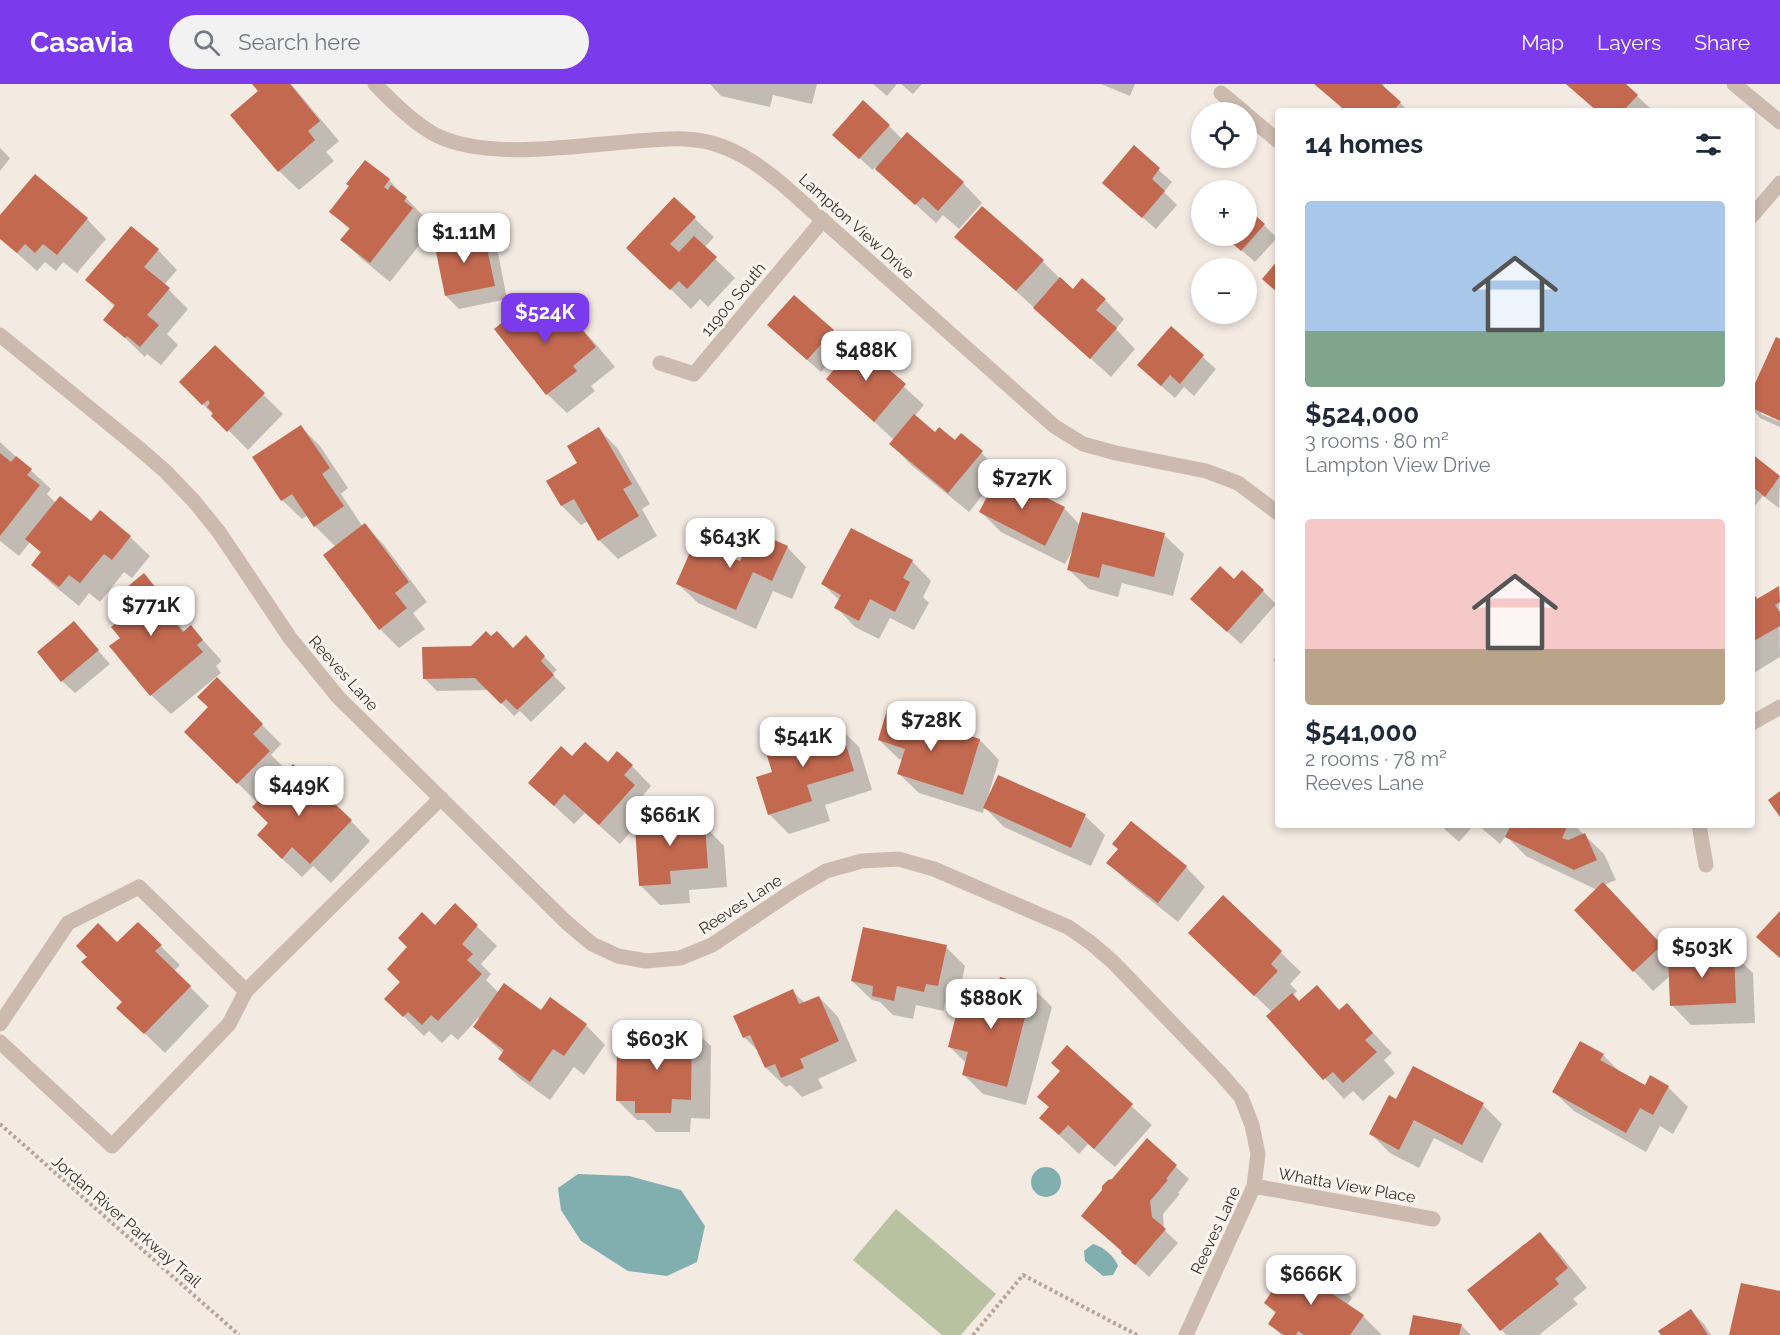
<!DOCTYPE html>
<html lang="en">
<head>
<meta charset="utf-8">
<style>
  body { margin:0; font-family:Raleway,sans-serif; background:#f2f2f3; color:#1f2937; height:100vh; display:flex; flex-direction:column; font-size:22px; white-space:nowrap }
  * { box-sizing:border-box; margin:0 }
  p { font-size:20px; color:#747a83 }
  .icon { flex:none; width:33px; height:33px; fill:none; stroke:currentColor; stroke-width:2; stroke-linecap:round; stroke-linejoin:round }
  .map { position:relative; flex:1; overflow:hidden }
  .details { position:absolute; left:1275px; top:24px; width:480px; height:720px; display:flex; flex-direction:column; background:#fff; border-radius:6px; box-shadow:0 3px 9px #0003 }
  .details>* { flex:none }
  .buttons { position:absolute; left:1191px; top:18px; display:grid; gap:12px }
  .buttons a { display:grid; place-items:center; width:66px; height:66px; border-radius:50%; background:#fff; box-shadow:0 3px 9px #0003; font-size:30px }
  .price { position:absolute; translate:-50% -51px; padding:0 14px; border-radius:12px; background:#fff; color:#222; font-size:20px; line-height:39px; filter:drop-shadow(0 2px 3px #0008) }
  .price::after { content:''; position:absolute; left:50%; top:36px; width:18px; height:14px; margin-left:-9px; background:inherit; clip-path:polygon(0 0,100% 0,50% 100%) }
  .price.selected { background:#7c3aed; color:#fff }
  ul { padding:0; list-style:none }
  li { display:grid; align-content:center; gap:12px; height:318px; padding:0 30px }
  li span { display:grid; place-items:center; height:186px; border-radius:6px; color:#555 }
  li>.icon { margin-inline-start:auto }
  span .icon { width:108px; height:108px; fill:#fffc; stroke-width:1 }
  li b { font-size:26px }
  h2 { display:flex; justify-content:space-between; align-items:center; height:72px; padding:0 30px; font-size:26px }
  header { display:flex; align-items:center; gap:36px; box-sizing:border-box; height:84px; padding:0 30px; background:#7c3aed; color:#fff }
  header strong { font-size:28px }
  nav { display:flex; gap:33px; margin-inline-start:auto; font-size:21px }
  .search { width:420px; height:54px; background:#f2f2f3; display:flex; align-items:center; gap:15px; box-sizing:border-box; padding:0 21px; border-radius:33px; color:#747a83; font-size:22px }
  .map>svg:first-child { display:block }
</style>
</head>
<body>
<header>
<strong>Casavia</strong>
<div class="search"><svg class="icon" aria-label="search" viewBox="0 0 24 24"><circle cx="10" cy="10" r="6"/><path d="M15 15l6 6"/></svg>Search here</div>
<nav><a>Map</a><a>Layers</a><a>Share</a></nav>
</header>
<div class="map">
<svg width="1780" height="1251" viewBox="0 0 1780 1251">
  <rect width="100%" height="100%" fill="#f3eae2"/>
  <path fill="#b8c2a1" d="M896 1125 996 1210 961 1251H942L853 1176Z"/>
  <path fill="#81afaf" d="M1031 1098a15 15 0 1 1 30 0a15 15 0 1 1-30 0Z
    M578 1090 629 1092 681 1106 705 1142 697 1178 667 1192 628 1187 581 1157 561 1126 558 1104Z
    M1093 1160C1103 1162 1115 1173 1118 1182L1113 1191 1103 1192 1085 1177 1084 1167Z"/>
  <path fill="#0003" d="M254 0H291L339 57 326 68 334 77 299 106 279 87 260 7Z
    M710 0H817L812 20 773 11 770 23 721 12Z
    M873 0H897L887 12Z
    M901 0H922L913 10Z
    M1101 0H1135L1130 12Z
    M1316 0H1385L1382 3 1409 27H1345Z
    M1566 0H1624L1650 24 1648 27H1597Z
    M889 42 903 56 963 99 982 119 959 145 943 131 936 139 875 83 873 86 847 63Z
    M0 64 10 74 0 87Z
    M1134 64 1172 98 1164 108 1177 121 1156 145 1117 112Z
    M35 92 87 135 106 155 77 189 63 178 56 187 45 178 37 187 0 154V133Z
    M389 96 425 134 423 136 432 145 390 198 362 175 342 156 350 146 331 128 351 103Z
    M1202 116V130L1195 123Z
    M694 134 714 153 704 164 735 194 708 223 700 215 691 225 628 164Z
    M1264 141 1277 154 1255 178 1225 152H1246Z
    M476 151 498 169 507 215 459 225 446 212Z
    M956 153 1042 177 1073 207 1105 216 1124 235 1116 245 1135 265 1111 293Z
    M158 166 177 186 164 201 188 225 167 250 178 261 161 281 147 270 145 273 105 235 115 223 87 196Z
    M537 213 566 245 575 238 594 258 615 283 591 302 595 307 567 329 547 310Z
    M1171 245 1216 285 1194 312 1184 303 1175 314 1152 294Z
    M833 247 846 260 821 288 782 254Z
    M1780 256V335L1761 326V330L1780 338V343L1760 334 1752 325V310Z
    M858 261 924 321 914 333 935 350 955 359 962 351 1002 388 998 391 1064 424 1080 441 1164 451 1184 470 1173 512 1122 499 1118 513 1089 505 1069 486 1073 465 1065 480 1001 448 981 428 997 393 969 428 910 380 891 360 894 356 828 295Z
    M215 263 283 330 248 366 181 298Z
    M301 343 320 362 348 404 341 410 363 443 365 441 384 461 427 518 413 529 425 545 399 564 380 545 336 463 315 442 308 431 302 435 282 416Z
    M599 345 618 365 650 420 642 425 657 452 618 475 599 456 588 437 581 441 562 422 548 398 579 380Z
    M0 358 51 405 47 410 56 419 91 439 100 428 130 453 150 472 132 494 124 488 100 518 89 509 79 522 52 500 33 481 42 470 30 458 19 472 0 457Z
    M1752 372 1780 394 1779 424 1763 412 1752 425Z
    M787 463 806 483 792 515 773 507 756 545 698 519 678 500Z
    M912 477 931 497 923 513 929 519 914 546 890 534 879 555 855 543 836 523 839 516 823 500Z
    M144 492 183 534 177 539 185 548 191 543 222 577 216 582 221 589 171 630 151 611 122 554 124 534Z
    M1234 497 1263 507 1276 520 1241 560 1205 528Z
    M1779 504 1780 573 1752 590V508L1759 516Z
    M74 539 110 580 75 609 62 597Z
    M538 566 557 586 552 590 566 604 531 638 520 627 514 632 489 606 437 607 424 594Z
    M1278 569V581L1273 576Z
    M217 596 281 660 271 671 288 687 351 737 370 757 331 799 313 782 302 793 278 771 270 739 258 719 186 648 210 624Z
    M888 628 980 656 999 676 989 709 1085 732 1105 751 1091 782 1004 743 984 723 983 729 919 709 899 690 903 676 899 675 879 656Z
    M839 643 859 663 872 706 825 721 830 737 789 750 769 730 774 689Z
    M573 674 632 682 651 702 643 711 654 721 620 760 585 729 574 740 550 718Z
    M687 724 724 762 727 803 689 806 690 819 660 821 640 801 661 744Z
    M1440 741H1474L1459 758Z
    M1478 741H1574L1604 770 1616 796 1604 801 1672 872 1733 870 1753 889 1755 939 1691 941 1672 921 1671 891 1653 907 1576 826 1597 806 1526 772 1506 752 1500 760Z
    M1119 765 1186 783 1205 803 1178 838 1128 798 1108 779Z
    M1223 813 1301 888 1290 900 1297 907 1293 912 1300 918 1340 927 1347 921 1392 969 1384 976 1395 989 1363 1017 1353 1007 1344 1015 1268 933 1273 929 1209 868Z
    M455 821 497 862 481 880 491 890 486 896 499 909 541 928 586 941 605 961 584 991 574 983 550 1016 519 994 500 975 503 969 475 943 480 935 478 934 458 956 451 950 442 959 429 947 424 952 386 915 402 898 435 843Z
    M138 840 180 881 174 887 209 922 165 969 138 943 124 918 117 860Z
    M946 863 965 882 957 921 996 913 1032 903 1052 923 1026 1021 983 1010 964 991 966 979 949 962 960 922 945 919 944 927 916 921 913 935 893 931 880 918 872 916 852 897Z
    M792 907 805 919 819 913 838 933 857 977 818 995 823 1004 802 1013 790 1001 786 1003 766 984 760 969 744 953Z
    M691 943 711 962 710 1035 691 1034 690 1048H656L644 1036H637L617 1016 657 966Z
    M1067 963 1152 1041 1115 1083 1088 1060 1079 1070 1041 1034 1050 1024Z
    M1603 971 1621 989 1646 1003 1651 993 1668 1003 1688 1023 1673 1050 1660 1042 1646 1068 1574 1027 1554 1008Z
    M1397 1017 1483 1021 1502 1040 1482 1079 1434 1054 1419 1084 1390 1069 1371 1050Z
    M1147 1056 1189 1095 1178 1109 1180 1110 1163 1130 1164 1146 1178 1159 1149 1193 1083 1132Z
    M1539 1150 1559 1169 1587 1204 1573 1215 1578 1220 1539 1251H1506L1469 1207Z
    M1310 1179 1333 1194 1352 1214 1347 1221 1363 1232 1382 1251H1281L1270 1240 1276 1230 1266 1219 1295 1201Z
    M1691 1227 1704 1240 1711 1251H1662Z
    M1461 1241 1471 1251H1411Z"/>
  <path fill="#c26950" d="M252 0H290L320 37 308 47 315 56 278 88 230 31 258 7Z
    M1314 0H1381L1401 18 1393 27H1346Z
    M1566 0H1626L1638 11 1623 27H1597Z
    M863 16 890 41 859 75 832 51Z
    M907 48 964 98 938 127 923 113 915 121 875 85Z
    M1134 61 1160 84 1152 95 1165 107 1142 134 1102 99Z
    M365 76 390 95 384 103 388 106 391 101 407 113 404 117 413 124 370 179 340 156 350 144 329 128 349 102 346 100Z
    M35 90 88 134 57 171 43 160 35 169 25 160 17 169 0 155V131Z
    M1217 97 1228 106H1208Z
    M674 113 696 133 670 160 679 168 694 152 717 173 687 205 679 197 670 206 626 164Z
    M982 122 1044 176 1016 207 954 153Z
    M1246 123 1265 140 1241 167 1224 152H1246Z
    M131 142 159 165 144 183 170 204 147 231 159 241 140 263 127 252 125 254 103 236 115 221 85 196Z
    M477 149 478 156 485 155 495 202 445 212 434 158Z
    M1278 176V209L1262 195Z
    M1060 193 1073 205 1082 194 1106 215 1096 226 1117 244 1090 275 1033 224Z
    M537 211 564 245 575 236 596 263 573 282 577 287 546 311 494 245Z
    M794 211 834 246 807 276 767 241Z
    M1171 242 1204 271 1180 300 1170 291 1161 302 1137 281Z
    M1776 253 1780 255V337L1752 324V306Z
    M857 258 906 300 874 338 826 295Z
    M215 261 265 309 227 348 211 332 213 329 207 323 210 319 208 316 202 321 179 298Z
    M914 330 935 348 939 343 955 356 961 349 983 367 948 409 889 360Z
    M301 341 330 384 322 390 344 422 314 443 292 410 281 417 252 373Z
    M599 343 632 400 623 405 639 432 598 457 574 415 561 422 546 397 577 379 567 362Z
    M0 369 11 378 16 372 32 385 27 391 40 401 0 452Z
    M1752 370 1780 392 1765 413 1752 402Z
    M999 390 1065 423 1045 462 979 428Z
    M60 412 91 437 100 426 131 452 112 476 104 470 80 499 69 491 59 503 31 481 41 468 25 455Z
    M1082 428 1165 449 1154 493 1102 480 1099 494 1067 486Z
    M365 439 409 498 395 509 407 524 379 546 323 471Z
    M851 444 913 476 903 494 910 498 895 528 870 515 859 537 834 524 841 511 821 500Z
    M754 447 788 462 772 497 753 488 736 526 676 500 695 457 740 477Z
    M1220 482 1234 495 1242 486 1264 506 1227 548 1190 515Z
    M144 489 164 514 159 519 183 548 191 541 203 556 197 561 203 568 150 612 109 562 120 554 111 543 122 534 109 518Z
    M1779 502 1780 518 1775 521 1780 528V542L1752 558V507L1757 515Z
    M74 537 99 566 61 598 37 568Z
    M486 547 491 552 497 547 513 564 526 551 545 572 541 577 554 591 517 626 506 615 501 620 475 594 423 595 422 563 471 562Z
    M217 593 263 640 253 650 270 667 237 700 184 648 208 623 197 613Z
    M887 626 980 655 963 711 897 690 905 665 878 656Z
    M840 641 854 687 807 701 812 717 768 731 756 693 772 688 765 665Z
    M585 658 608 678 617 667 633 681 624 691 635 701 599 741 564 710 554 722 528 699 561 662 572 672Z
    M293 680 352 736 310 780 292 763 282 775 257 751 268 739 252 723Z
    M998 691 1086 730 1071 764 983 724Z
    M1780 707V733L1768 716Z
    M688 723 689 742 705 741 708 784 670 787 671 800 639 802 635 744 659 743 658 725Z
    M1131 737 1187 782 1158 819 1106 779 1118 765 1112 760Z
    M1511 741H1568L1562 754 1568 756 1585 749 1597 776 1574 786 1505 753Z
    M1603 798 1662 861 1633 888 1574 826Z
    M1223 811 1282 867 1271 880 1278 887 1254 912 1188 849Z
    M455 819 478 841 462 860 473 870 467 876 482 890 438 937 431 931 422 941 408 928 403 933 384 915 400 898 387 885 407 863 398 854 422 828 435 841Z
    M1780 827V874L1756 853Z
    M138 838 162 861 155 867 191 902 144 950 116 924 122 918 81 878 87 873 76 862 98 839 117 858Z
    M863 843 947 861 938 902 926 900 924 908 897 902 894 917 872 912 873 902 851 897Z
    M1734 868 1736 919 1670 922 1668 871Z
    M1000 893 1033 902 1007 1003 962 991 968 968 948 963 963 904 995 912Z
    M504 899 541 926 550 913 587 940 564 972 553 965 530 998 498 975 504 966 473 943Z
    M1317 901 1339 926 1347 919 1373 949 1365 956 1377 968 1343 999 1333 988 1323 996 1266 932 1292 909 1299 917Z
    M793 905 799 920 819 912 839 957 800 975 804 984 781 994 775 980 765 984 750 951 743 954 733 932Z
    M656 941H692L691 1016 672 1015 671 1029H635V1017H616L617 964H656Z
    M1580 957 1604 970 1600 976 1645 1001 1650 991 1669 1002 1653 1031 1640 1024 1626 1049 1552 1008Z
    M1067 961 1133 1020 1094 1065 1068 1041 1059 1051 1039 1034 1049 1023 1037 1013 1060 987 1051 979Z
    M1413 982 1484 1019 1462 1061 1414 1036 1399 1066 1369 1050 1389 1011 1396 1015Z
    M1147 1054 1177 1081 1166 1095 1168 1096 1150 1117 1152 1133 1166 1145 1135 1181 1121 1169 1122 1167 1081 1132 1102 1106V1102L1108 1096 1112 1095Z
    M1540 1148 1568 1184 1555 1195 1559 1200 1500 1247 1467 1206Z
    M1310 1177 1333 1193 1325 1205 1364 1231 1350 1251H1304L1298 1247 1296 1251H1284L1268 1240 1276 1228 1264 1219 1283 1191 1295 1199Z
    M1741 1199 1780 1207V1251H1729Z
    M1691 1225 1708 1251H1661L1658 1247Z
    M1413 1231 1462 1240 1459 1251H1409Z"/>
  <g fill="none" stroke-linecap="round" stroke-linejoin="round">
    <path stroke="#b7a497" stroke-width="4" stroke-dasharray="3 3" stroke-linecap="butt" d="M0 1040 239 1251
      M973 1251 1023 1191 1137 1251"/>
    <path stroke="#cbbaad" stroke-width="15" d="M660 279 694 290 823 136
      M0 940 68 839 139 803 246 907 441 714
      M0 958 112 1062 229 940 246 907"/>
    <path stroke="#cbbaad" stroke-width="15" d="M375 0C390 16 418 43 438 52 491 77 579 61 637 57 663 55 689 52 715 60 741 68 760 82 781 99L1054 342 1083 360 1116 369 1206 387 1238 399 1278 429
      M1734 0 1780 38
      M1221 9 1244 28
      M1246 30 1278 57
      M1752 132 1780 99
      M0 251 135 361 165 387 193 416 219 448 290 554 338 613 566 838 592 860 618 872 646 877 680 874 712 861 794 806 826 787 862 777 898 775 934 785 1068 843 1091 859 1113 878 1221 990 1241 1013 1252 1041 1258 1070 1254 1102 1186 1251
      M1752 639 1780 623
      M1699 741 1706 781
      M1254 1102 1433 1135"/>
  </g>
  <g text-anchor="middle" stroke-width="6" stroke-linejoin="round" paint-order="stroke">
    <g font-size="16" fill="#3a302c" stroke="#faf4ee">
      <text transform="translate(857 142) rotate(42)" y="6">Lampton View Drive</text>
      <text transform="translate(733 215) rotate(-50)" y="6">11900 South</text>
      <text transform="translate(344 589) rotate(48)" y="6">Reeves Lane</text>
      <text transform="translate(740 820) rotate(-33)" y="6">Reeves Lane</text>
      <text transform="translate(1347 1101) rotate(10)" y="6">Whatta View Place</text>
      <text transform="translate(127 1137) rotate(41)" y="6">Jordan River Parkway Trail</text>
      <text transform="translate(1215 1146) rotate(-65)" y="6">Reeves Lane</text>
    </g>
  </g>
</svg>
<div class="buttons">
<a><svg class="icon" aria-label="locate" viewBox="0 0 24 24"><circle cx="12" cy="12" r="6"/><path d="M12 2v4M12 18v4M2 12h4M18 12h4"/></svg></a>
<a>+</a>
<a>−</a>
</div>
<b class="price" style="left:464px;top:180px">$1.11M</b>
<b class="price selected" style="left:545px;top:260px">$524K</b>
<b class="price" style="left:866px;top:298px">$488K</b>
<b class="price" style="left:1022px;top:426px">$727K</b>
<b class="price" style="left:730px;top:485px">$643K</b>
<b class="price" style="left:151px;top:553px">$771K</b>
<b class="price" style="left:931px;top:668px">$728K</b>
<b class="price" style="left:803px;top:684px">$541K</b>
<b class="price" style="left:299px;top:733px">$449K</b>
<b class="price" style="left:670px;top:763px">$661K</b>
<b class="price" style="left:1702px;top:895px">$503K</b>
<b class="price" style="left:991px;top:946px">$880K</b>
<b class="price" style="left:657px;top:987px">$603K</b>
<b class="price" style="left:1311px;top:1222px">$666K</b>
<section class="details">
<h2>14 homes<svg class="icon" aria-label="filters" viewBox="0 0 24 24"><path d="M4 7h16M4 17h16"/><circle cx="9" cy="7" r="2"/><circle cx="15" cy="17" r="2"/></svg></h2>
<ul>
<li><span style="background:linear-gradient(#a9c7e8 70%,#7fa58c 0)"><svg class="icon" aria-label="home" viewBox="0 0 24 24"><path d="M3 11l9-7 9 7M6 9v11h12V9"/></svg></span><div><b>$524,000</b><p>3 rooms · 80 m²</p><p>Lampton View Drive</p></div></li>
<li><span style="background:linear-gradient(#f6c9c9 70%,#b9a48a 0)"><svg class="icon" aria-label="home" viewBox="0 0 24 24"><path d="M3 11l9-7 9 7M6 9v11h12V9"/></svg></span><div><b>$541,000</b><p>2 rooms · 78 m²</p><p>Reeves Lane</p></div></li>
</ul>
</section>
</div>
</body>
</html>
